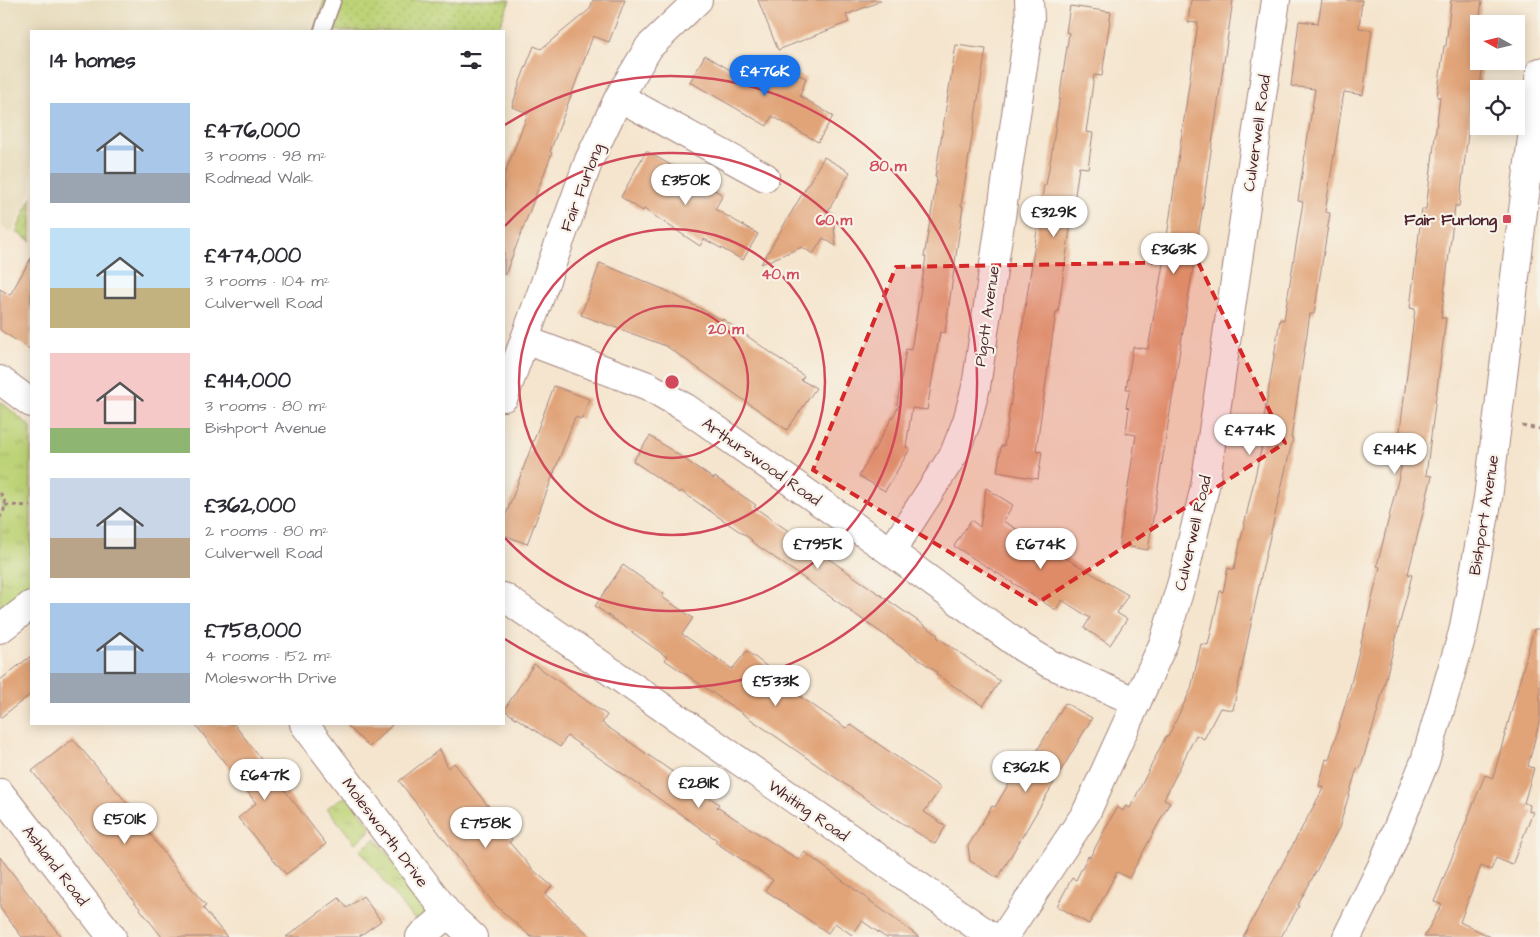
<!DOCTYPE html>
<html lang="en">
<head>
<meta charset="utf-8">
<style>
  body { margin:0; font-family:"Architects Daughter",sans-serif; background:#f2f2f3; color:#2b2b33; height:100vh; display:flex; flex-direction:column; font-size:19px; white-space:nowrap }
  * { box-sizing:border-box; margin:0 }
  p { font-size:16px; color:#7c7c81 }
  .icon { flex:none; width:28px; height:28px; fill:none; stroke:currentColor; stroke-width:2; stroke-linecap:round; stroke-linejoin:round }
  .map { position:relative; flex:1; overflow:hidden }
  .side { position:absolute; left:30px; top:30px; width:475px; height:695px; display:flex; flex-direction:column; background:#fff; border-radius:0px; box-shadow:0 2px 12px #0003 }
  .side>* { flex:none }
  .needle { width:32px; rotate:278deg }
  .controls { position:absolute; left:1470px; top:15px; display:grid; gap:10px }
  .controls a { display:grid; place-items:center; width:55px; height:55px; border-radius:0px; background:#fff; box-shadow:0 2px 12px #0003; font-size:25px }
  .price { position:absolute; translate:-50% -42px; padding:0 11px; border-radius:18px; background:#fff; color:#222; font-size:16px; line-height:32px; filter:drop-shadow(0 1px 2px #0008) }
  .price::after { content:''; position:absolute; left:50%; top:30px; width:15px; height:11px; margin-left:-8px; background:inherit; clip-path:polygon(0 0,100% 0,50% 100%) }
  .price.on { background:#1a73e8; color:#fff }
  ul { padding:0; list-style:none }
  li { display:flex; align-items:center; gap:15px; height:125px; padding:0 20px }
  li span { display:grid; place-items:center; flex:none; width:140px; height:100px; border-radius:0px; color:#555 }
  li>.icon { margin-inline-start:auto }
  span .icon { width:60px; height:60px; fill:#fffc; stroke-width:1 }
  li b { font-size:21px }
  h2 { display:flex; justify-content:space-between; align-items:center; height:60px; padding:0 20px; font-size:21px }
  .map>svg:first-child { display:block }
</style>
</head>
<body>
<div class="map">
<svg width="1540" height="937" viewBox="0 0 1540 937">
  <defs>
    <pattern id="grass-tufts" width="24" height="20" patternUnits="userSpaceOnUse" patternTransform="scale(1.25)"><rect width="24" height="20" fill="#bdd377"/><path d="M3 7l-1-3M5 7V3M7 7l1-3M15 17l-1-3M17 17v-4M19 17l1-3" fill="none" stroke="#a4b567"/></pattern>
    <pattern id="garden-dots" width="8" height="8" patternUnits="userSpaceOnUse" patternTransform="scale(1.25)"><rect width="8" height="8" fill="#bdd377"/><path d="M2 2h.1M6 6h.1" fill="none" stroke="#a4b567" stroke-width="1.8" stroke-linecap="round"/></pattern>
  </defs>
  <rect width="100%" height="100%" fill="#f7f3e8"/>
  <filter id="ink" filterUnits="userSpaceOnUse"><feTurbulence type="fractalNoise" baseFrequency=".02" numOctaves="2"/><feDisplacementMap in="SourceGraphic" scale="10" xChannelSelector="R" yChannelSelector="G"/><feConvolveMatrix kernelMatrix="1 2 1 2 8 2 1 2 1" color-interpolation-filters="sRGB"/></filter>
  <filter id="wash" filterUnits="userSpaceOnUse"><feTurbulence type="fractalNoise" baseFrequency=".0096" numOctaves="4" result="noise"/><feDisplacementMap in="SourceGraphic" scale="20" xChannelSelector="R" yChannelSelector="G"/><feGaussianBlur stdDeviation="1.12" result="paint"/><feColorMatrix in="noise" values="0 0 0 0 0 0 0 0 0 0 0 0 0 0 0 0 0 1.4 0 .05"/><feComposite in="paint" operator="in"/></filter>
  <g filter="url(#wash)">
    <rect width="100%" height="100%" fill="#f5e5ce"/>
    <path fill="#e6daba" d="M0 0H321L310 31H31V190L12 233 0 226Z"/>
    <path fill="url(#grass-tufts)" stroke="#847951" d="M0 401 31 427V584L0 608Z
      M348 797 371 826 368 833 355 843 327 808 340 799Z
      M376 839 426 905 424 915 417 920 412 917 405 909 360 850Z"/>
    <path fill="url(#garden-dots)" stroke="#847951" d="M324 0H510L497 31H314Z
      M31 198V241L16 232Z"/>
    <g id="blocks">
      <path fill="#e1a479" d="M593 0H625L609 42 593 36 550 152 552 153 505 275H504V176L528 113 512 107 521 79 534 46 541 49 590 9Z
        M758 0H881V1L846 15 849 22 778 50Z
        M1191 0H1233L1204 199 1148 550 1119 545 1136 435 1126 433 1129 408 1126 407 1130 389H1126L1133 347 1148 349 1163 264 1198 23 1188 22Z
        M1322 0H1362L1359 28 1372 30 1363 95 1344 92 1325 212 1330 213 1314 314H1310L1291 438H1293L1264 562 1233 710 1220 708 1204 739 1196 735 1164 799 1170 802 1129 878 1117 872 1089 924 1057 906 1072 878 1076 880 1088 856 1090 857 1117 807 1123 811 1126 806 1130 808 1166 736 1168 737 1191 689 1201 644 1208 645 1220 591 1223 592 1228 568 1234 570 1268 419 1264 418 1280 319 1284 320 1303 202 1298 201 1315 89 1291 86 1299 21 1318 23Z
        M1451 0H1482L1479 24V61L1483 62 1480 87 1474 86 1459 206H1455L1441 318H1446L1426 475 1432 476 1408 574 1412 575 1376 717 1360 769 1357 768 1339 828 1298 905 1299 906 1281 937H1243L1324 787 1319 786 1326 759 1329 760 1348 695 1380 567 1377 566 1402 464 1396 463 1415 309 1410 308 1422 209H1426L1440 97H1437L1444 46H1446Z
        M1070 6 1111 12 1102 76 1094 75 1090 105 1086 132 1093 133 1088 168 1079 167 1058 312H1056L1036 451 1042 452 1038 479 997 472 1001 446H1004L1044 185H1046L1051 157 1069 33 1066 32Z
        M956 45 986 49 961 206H963L945 333 940 332 927 410 912 408 906 447 910 449 885 491 859 476 899 406 897 405 906 349 911 350 926 257H924L937 178 935 177Z
        M705 55 757 86 771 64 806 78 800 96 833 116 818 142 772 116 767 126 690 82Z
        M646 151 723 195 715 209 758 234 743 260 704 239 700 246 644 209 643 211 621 197Z
        M824 157 850 172 828 211 833 214 836 246 823 238 813 254 802 247 761 264Z
        M31 258V350L0 330V289L10 295Z
        M600 263 665 290 722 320 723 319 804 376 801 380 816 388 787 430 666 346 581 315Z
        M554 386 589 399 582 419 575 417 527 544 504 535V520Z
        M650 436 714 479 715 477 756 505 754 507 938 635 937 637 1000 681 983 706 936 674 937 672 751 541 752 540 681 491 680 493 633 461Z
        M986 488 1013 505 1003 521 1128 595 1117 613 1127 619 1110 645 1084 628 1090 618 1062 600 1056 610 954 546 971 520 980 527Z
        M623 565 664 594 662 597 693 618 682 634 732 669 747 651 797 690 795 693 846 728 850 724 941 788 924 812 946 826 935 844 891 816 665 660 667 657 595 606Z
        M1534 629H1540V719L1528 766 1534 768 1524 803 1530 805 1529 811 1533 812 1512 865 1496 858 1491 870 1481 866 1460 922 1491 937H1424L1442 904 1434 902 1485 775 1493 778Z
        M31 656V694L0 718V680Z
        M534 664 607 715 602 723 719 804 717 807 799 860 804 852 919 937H885L862 921 852 935 835 923 828 933 765 890 773 880 715 842 717 840 655 796 567 736 560 747 504 710Z
        M1065 703 1092 718 998 878 970 861 968 846 992 806 995 807 1027 753 1034 756Z
        M195 724H234L326 844 286 874 238 818 256 803Z
        M346 724H393L369 747Z
        M73 739 122 797 179 873 206 906 203 908 227 937H162L32 771Z
        M440 749 448 768 454 763 497 817 512 840 509 842 533 870 552 886 545 894 591 937H531L494 904 399 781Z
        M0 857 40 909 61 937H22L0 908Z
        M363 896 381 921 358 937H286L339 898 347 908Z"/>
    </g>
  </g>
  <g filter="url(#ink)">
    <use href="#blocks" fill-opacity="0" stroke="#a0827c" stroke-width="1"/>
    <g fill="none" stroke-linecap="round" stroke-linejoin="round">
      <g stroke="#a0827c" stroke-width="18">
        <path id="lane" d="M322 31 333 0"/>
      </g>
      <g stroke="#a0827c" stroke-width="30">
        <path id="street" d="M619 97 765 177
          M525 340 648 386 686 408 891 552 1023 648 1050 664 1137 702
          M0 380 31 403
          M504 397 589 160 619 97 649 47 698 0
          M891 552 954 454 967 421 976 387 1030 19 1029 0
          M504 597 992 937
          M0 629 31 605
          M304 724 448 914 473 937
          M0 793 112 937
          M420 937 448 914
          M1004 937 1086 813 1164 642 1184 575 1205 486 1276 0
          M1347 937 1382 866 1425 761 1463 632 1488 498 1540 72"/>
      </g>
      <path stroke="#a0827c" stroke-width="3" stroke-dasharray="4 4" stroke-linecap="butt" d="M1522 426 1540 429
        M0 493C7 501 6 509 0 517
        M5 505 31 506"/>
      <use href="#lane" stroke="#fff" stroke-width="15"/>
      <use href="#street" stroke="#fff" stroke-width="28"/>
    </g>
  </g>
  <path fill="#d62828" fill-opacity="0.2" stroke="#d62828" stroke-width="4" stroke-dasharray="10 6" stroke-linejoin="round" d="M1198 262 1285 443 1036 604 813 470 896 267Z"/>
  <g fill="none" stroke="#d1495b" stroke-width="2.5">
    <circle cx="672" cy="382" r="76"/>
    <circle cx="672" cy="382" r="153"/>
    <path d="M505 226A229 229 0 1 1 505 538"/>
    <path d="M505 125A306 306 0 1 1 505 639"/>
  </g>
  <rect fill="#d1495b" stroke="#f7f3e8" stroke-width="2" x="1502" y="214" width="10" height="10" rx="2.5"/>
  <g text-anchor="middle" stroke-width="4.5" stroke-linejoin="round" paint-order="stroke">
    <g font-size="16" fill="#4a1f2b" stroke="#f7f3e8">
      <text transform="translate(1256 133) rotate(-82)" y="6">Culverwell Road</text>
      <text transform="translate(581 187) rotate(-69)" y="6">Fair Furlong</text>
      <text transform="translate(986 316) rotate(-82)" y="6">Pigott Avenue</text>
      <text transform="translate(762 461) rotate(35)" y="6">Arthurswood Road</text>
      <text transform="translate(1483 515) rotate(-81)" y="6">Bishport Avenue</text>
      <text transform="translate(1192 533) rotate(-77)" y="6">Culverwell Road</text>
      <text transform="translate(809 810) rotate(35)" y="6">Whiting Road</text>
      <text transform="translate(386 832) rotate(53)" y="6">Molesworth Drive</text>
      <text transform="translate(56 865) rotate(52)" y="6">Ashland Road</text>
    </g>
    <g font-size="16" font-weight="bold" fill="#4a1f2b" stroke="#f7f3e8" text-anchor="end">
      <text x="1497" y="225">Fair Furlong</text>
    </g>
  </g>
  <circle cx="672" cy="382" r="8" fill="#d1495b" stroke="#f7f3e8" stroke-width="2.5"/>
  <g font-size="15" text-anchor="middle" font-weight="bold" fill="#d1495b" stroke="#f7f3e8" stroke-width="4.5" stroke-linejoin="round" paint-order="stroke">
    <text x="888" y="171">80 m</text>
    <text x="834" y="225">60 m</text>
    <text x="780" y="279">40 m</text>
    <text x="726" y="334">20 m</text>
  </g>
</svg>
<div class="controls">
<a><svg class="needle" viewBox="-14 -14 28 28"><path d="M0-13l5 13h-10z" fill="#e53935"/><path d="M0 13l5-13h-10z" fill="#7c7c81"/></svg></a>
<a><svg class="icon" aria-label="locate" viewBox="0 0 24 24"><circle cx="12" cy="12" r="6"/><path d="M12 2v4M12 18v4M2 12h4M18 12h4"/></svg></a>
</div>
<b class="price on" style="left:765px;top:97px">£476K</b>
<b class="price" style="left:686px;top:206px">£350K</b>
<b class="price" style="left:1054px;top:238px">£329K</b>
<b class="price" style="left:1174px;top:275px">£363K</b>
<b class="price" style="left:1250px;top:456px">£474K</b>
<b class="price" style="left:1395px;top:475px">£414K</b>
<b class="price" style="left:818px;top:570px">£795K</b>
<b class="price" style="left:1041px;top:570px">£674K</b>
<b class="price" style="left:776px;top:707px">£533K</b>
<b class="price" style="left:1026px;top:793px">£362K</b>
<b class="price" style="left:265px;top:801px">£647K</b>
<b class="price" style="left:699px;top:809px">£281K</b>
<b class="price" style="left:125px;top:845px">£501K</b>
<b class="price" style="left:486px;top:849px">£758K</b>
<section class="side">
<h2>14 homes<svg class="icon" aria-label="filters" viewBox="0 0 24 24"><path d="M4 7h16M4 17h16"/><circle cx="9" cy="7" r="2"/><circle cx="15" cy="17" r="2"/></svg></h2>
<ul>
<li><span style="background:linear-gradient(#a9c7e8 70%,#9aa5b1 0)"><svg class="icon" aria-label="home" viewBox="0 0 24 24"><path d="M3 11l9-7 9 7M6 9v11h12V9"/></svg></span><div><b>£476,000</b><p>3 rooms · 98 m²</p><p>Rodmead Walk</p></div></li>
<li><span style="background:linear-gradient(#bfe0f5 60%,#c2b280 0)"><svg class="icon" aria-label="home" viewBox="0 0 24 24"><path d="M3 11l9-7 9 7M6 9v11h12V9"/></svg></span><div><b>£474,000</b><p>3 rooms · 104 m²</p><p>Culverwell Road</p></div></li>
<li><span style="background:linear-gradient(#f6c9c9 75%,#8fb573 0)"><svg class="icon" aria-label="home" viewBox="0 0 24 24"><path d="M3 11l9-7 9 7M6 9v11h12V9"/></svg></span><div><b>£414,000</b><p>3 rooms · 80 m²</p><p>Bishport Avenue</p></div></li>
<li><span style="background:linear-gradient(#c9d6e8 60%,#b9a48a 0)"><svg class="icon" aria-label="home" viewBox="0 0 24 24"><path d="M3 11l9-7 9 7M6 9v11h12V9"/></svg></span><div><b>£362,000</b><p>2 rooms · 80 m²</p><p>Culverwell Road</p></div></li>
<li><span style="background:linear-gradient(#a9c7e8 70%,#9aa5b1 0)"><svg class="icon" aria-label="home" viewBox="0 0 24 24"><path d="M3 11l9-7 9 7M6 9v11h12V9"/></svg></span><div><b>£758,000</b><p>4 rooms · 152 m²</p><p>Molesworth Drive</p></div></li>
</ul>
</section>
</div>
</body>
</html>
